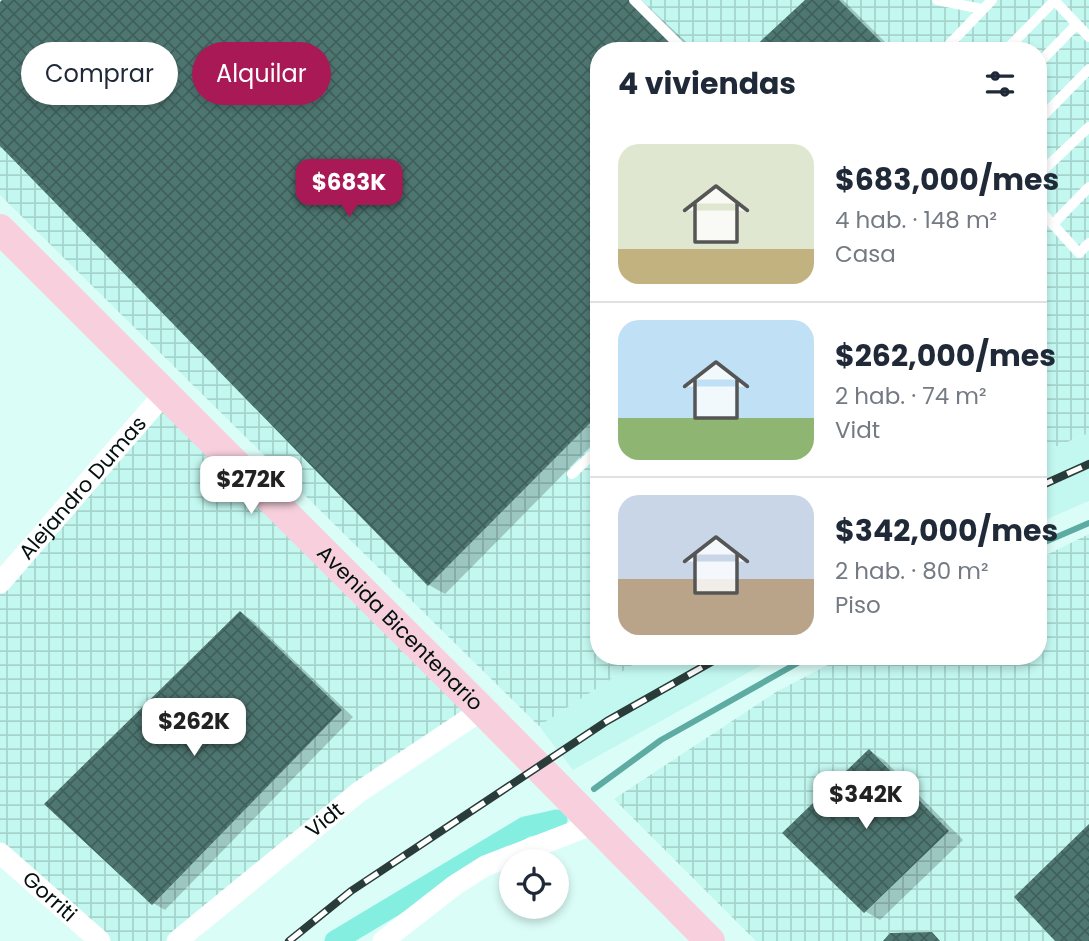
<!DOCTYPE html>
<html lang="es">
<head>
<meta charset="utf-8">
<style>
  body { margin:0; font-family:Poppins,sans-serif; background:#f6f6f7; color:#1f2937; height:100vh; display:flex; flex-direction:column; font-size:26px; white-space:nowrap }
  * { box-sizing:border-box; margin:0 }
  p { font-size:23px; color:#747a83 }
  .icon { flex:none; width:38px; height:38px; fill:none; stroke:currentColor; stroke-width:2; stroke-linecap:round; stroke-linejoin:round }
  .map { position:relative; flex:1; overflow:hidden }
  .details { position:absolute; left:590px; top:42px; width:457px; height:623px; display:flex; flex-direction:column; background:#fff; border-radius:28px; box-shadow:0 4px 10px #0003 }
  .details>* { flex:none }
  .guide { position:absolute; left:21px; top:42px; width:464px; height:63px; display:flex; gap:14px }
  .controls { position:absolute; left:499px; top:849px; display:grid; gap:14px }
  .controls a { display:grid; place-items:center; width:70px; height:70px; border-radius:50%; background:#fff; box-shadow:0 4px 10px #0003; font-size:35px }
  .price { position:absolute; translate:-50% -60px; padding:0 16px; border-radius:14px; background:#fff; color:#222; font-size:23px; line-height:46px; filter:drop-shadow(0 2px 4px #0008) }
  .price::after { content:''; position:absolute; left:50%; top:42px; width:21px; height:16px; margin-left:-10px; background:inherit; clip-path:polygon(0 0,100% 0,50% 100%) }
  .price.current { background:#a91955; color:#fff }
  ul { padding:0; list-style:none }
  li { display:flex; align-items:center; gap:21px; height:175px; padding:0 28px }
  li+li { border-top:2px solid #e0e1e3 }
  li span { display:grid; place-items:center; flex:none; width:196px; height:140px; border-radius:21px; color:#555 }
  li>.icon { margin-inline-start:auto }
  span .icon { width:84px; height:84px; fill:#fffc; stroke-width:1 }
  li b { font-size:30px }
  h2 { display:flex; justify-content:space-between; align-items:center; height:84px; padding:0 28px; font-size:30px }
  .chip { padding:0 24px; border-radius:32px; background:#fff; box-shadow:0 4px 10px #0003; font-size:24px; line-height:63px }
  .chip.current { background:#a91955; color:#fff }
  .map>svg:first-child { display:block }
</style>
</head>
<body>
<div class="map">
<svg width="1089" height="941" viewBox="0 0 1089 941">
  <defs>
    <pattern id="industrial-grid" width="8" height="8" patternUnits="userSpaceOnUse" patternTransform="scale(1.75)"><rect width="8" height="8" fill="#c3f8f1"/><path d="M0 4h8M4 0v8" fill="none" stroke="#a6d4cd"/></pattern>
    <pattern id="building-cross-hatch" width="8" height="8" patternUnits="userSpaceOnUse" patternTransform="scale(1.75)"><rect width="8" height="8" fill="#4f7772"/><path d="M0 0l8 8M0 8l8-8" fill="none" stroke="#3f605c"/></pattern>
  </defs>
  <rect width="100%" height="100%" fill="#dbfdf8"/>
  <path fill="#c3f8f1" d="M1089 433V501L1038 523V454Z
    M646 656H778L573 770 539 726Z"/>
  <path fill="url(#industrial-grid)" d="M0 0H1089V433L1038 454V51H598V656H646L539 726 0 195Z
    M164 394 482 710 177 941H100L0 854V583Z
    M1089 534V941H756L614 799 776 692 845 656H1038V559Z"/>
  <path fill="#0003" d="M4 0H641L696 51H598V439L445 594 429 585 0 144V5Z
    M808 0H843L894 51H752Z
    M241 613 252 620 353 717 165 910 153 903Z
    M869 751 884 760 963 840 880 920 865 911Z"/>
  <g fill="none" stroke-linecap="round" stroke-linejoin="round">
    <path stroke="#5daba2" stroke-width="6" d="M1038 545 1089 523
      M594 789 661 740 810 656"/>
    <path stroke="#84eee1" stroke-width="21" d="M335 941 525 827 557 820"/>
  </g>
  <path fill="url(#building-cross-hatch)" d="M2 0H637L692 51H598V415L428 586 0 146V2Z
    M805 0H839L890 51H750Z
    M240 611 342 710 152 905 44 804Z
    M869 749 949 831 864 913 782 833Z
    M1089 824V941H1055L1014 897Z
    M932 932 940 941H883L890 933Z"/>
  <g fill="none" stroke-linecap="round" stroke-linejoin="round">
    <path stroke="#fff" stroke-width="10" d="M634 0 685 51
      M937 0 982 9
      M1054 0 1089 37
      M943 51 992 0
      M1005 51 1055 0
      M1038 64 1077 24
      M1038 121 1089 69
      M1038 175 1089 127
      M1038 208 1079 253 1089 243
      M1053 224 1089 187
      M572 474 598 449"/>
    <g stroke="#fff" stroke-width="21">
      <path id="s1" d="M0 583 164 394"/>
      <path id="s2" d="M0 853 100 941"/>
      <path id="s3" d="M177 941 359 792 482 710"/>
      <path d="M383 941 455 885 485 866 594 824"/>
    </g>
    <path stroke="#f8d0dd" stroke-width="30" id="s4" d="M0 229 482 710 710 941"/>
    <g stroke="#2a3c39" stroke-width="8">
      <path id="rail" d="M1038 487 1089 464
        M289 941 351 891 607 721 722 656"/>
    </g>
    <use href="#rail" stroke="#fff" stroke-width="5" stroke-dasharray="16" stroke-linecap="butt"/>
  </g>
  <g text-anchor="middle" stroke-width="6" stroke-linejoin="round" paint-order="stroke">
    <g font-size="21" fill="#02100e" stroke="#fff">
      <text dy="7" stroke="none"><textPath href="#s1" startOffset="126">Alejandro Dumas</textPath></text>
      <text dy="7" stroke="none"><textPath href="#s4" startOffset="565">Avenida Bicentenario</textPath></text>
      <text dy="7" stroke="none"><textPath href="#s3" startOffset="191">Vidt</textPath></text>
      <text dy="7" stroke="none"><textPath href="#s2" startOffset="66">Gorriti</textPath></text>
    </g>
  </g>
</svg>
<div class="controls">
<a><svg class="icon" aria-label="locate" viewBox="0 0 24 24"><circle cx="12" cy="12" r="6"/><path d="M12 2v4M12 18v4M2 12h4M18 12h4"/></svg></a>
</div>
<b class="price current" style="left:349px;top:219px">$683K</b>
<b class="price" style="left:251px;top:516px">$272K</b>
<b class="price" style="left:194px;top:758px">$262K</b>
<b class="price" style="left:866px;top:831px">$342K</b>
<div class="guide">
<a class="chip">Comprar</a>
<a class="chip current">Alquilar</a>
</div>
<section class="details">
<h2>4 viviendas<svg class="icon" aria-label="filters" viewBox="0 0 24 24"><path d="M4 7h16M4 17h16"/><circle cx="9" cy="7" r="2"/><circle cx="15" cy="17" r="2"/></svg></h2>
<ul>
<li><span style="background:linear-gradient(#dfe7d0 75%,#c2b280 0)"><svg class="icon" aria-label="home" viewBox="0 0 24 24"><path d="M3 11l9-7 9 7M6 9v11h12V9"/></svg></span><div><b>$683,000/mes</b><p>4 hab. · 148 m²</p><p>Casa</p></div></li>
<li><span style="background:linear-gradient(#bfe0f5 70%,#8fb573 0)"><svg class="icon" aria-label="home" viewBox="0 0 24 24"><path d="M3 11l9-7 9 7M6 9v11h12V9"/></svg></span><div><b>$262,000/mes</b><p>2 hab. · 74 m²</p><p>Vidt</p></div></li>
<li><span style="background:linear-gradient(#c9d6e8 60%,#b9a48a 0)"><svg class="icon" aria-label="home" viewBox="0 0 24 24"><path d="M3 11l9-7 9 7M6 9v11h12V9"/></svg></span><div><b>$342,000/mes</b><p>2 hab. · 80 m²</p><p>Piso</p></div></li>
</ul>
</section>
</div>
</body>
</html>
